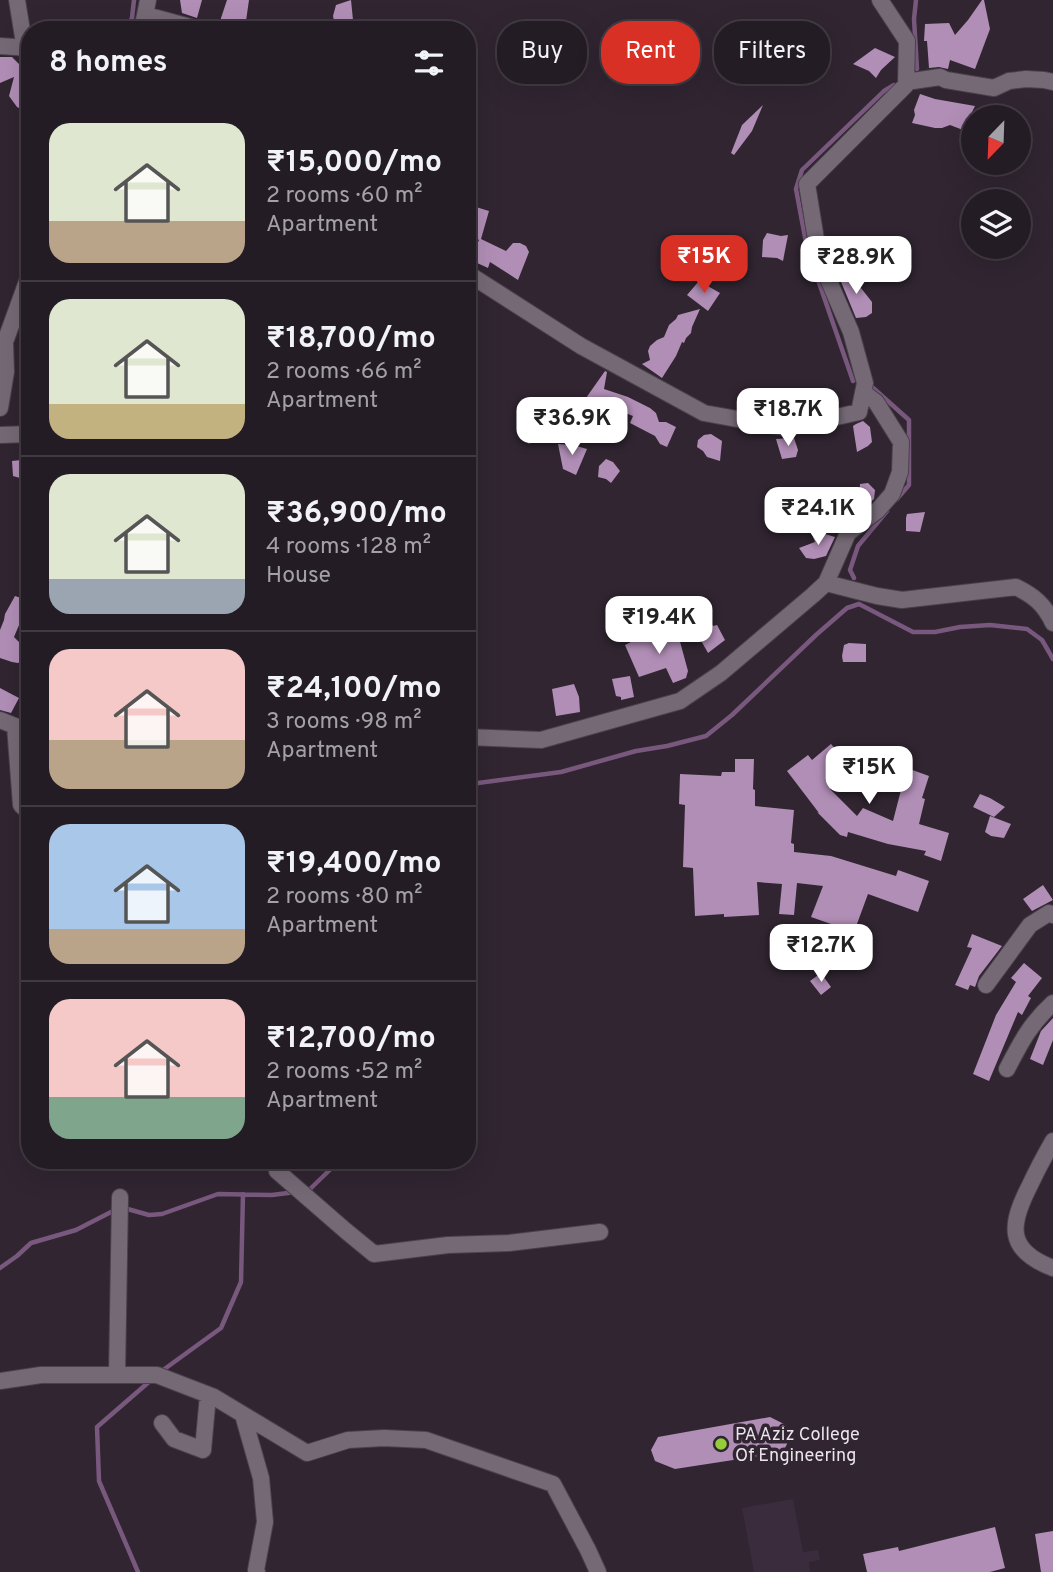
<!DOCTYPE html>
<html lang="en">
<head>
<meta charset="utf-8">
<style>
  body { margin:0; font-family:Overpass,sans-serif; background:#2c252d; color:#f1f3f6; height:100vh; display:flex; flex-direction:column; font-size:26px; white-space:nowrap }
  * { box-sizing:border-box; margin:0 }
  p { font-size:23px; color:#a3a1a7 }
  .icon { flex:none; width:38px; height:38px; fill:none; stroke:currentColor; stroke-width:2; stroke-linecap:round; stroke-linejoin:round }
  .map { position:relative; flex:1; overflow:hidden }
  .details { position:absolute; left:21px; top:21px; width:455px; height:1148px; display:flex; flex-direction:column; background:#241c25; border-radius:28px; box-shadow:0 7px 28px #0002,0 0 0 2px #413a42 }
  .details>* { flex:none }
  .top-card { position:absolute; left:497px; top:21px; width:450px; height:63px; display:flex; gap:14px }
  .needle { width:46px; rotate:203deg }
  .tools { position:absolute; left:961px; top:105px; display:grid; gap:14px }
  .tools a { display:grid; place-items:center; width:70px; height:70px; border-radius:50%; background:#241c25; box-shadow:0 7px 28px #0002,0 0 0 2px #413a42; font-size:35px }
  .price { position:absolute; translate:-50% -60px; padding:0 16px; border-radius:14px; background:#fff; color:#222; font-size:23px; line-height:46px; filter:drop-shadow(0 2px 4px #0008) }
  .price::after { content:''; position:absolute; left:50%; top:42px; width:21px; height:16px; margin-left:-10px; background:inherit; clip-path:polygon(0 0,100% 0,50% 100%) }
  .price.current { background:#d93025; color:#fff }
  ul { padding:0; list-style:none }
  li { display:flex; align-items:center; gap:21px; height:175px; padding:0 28px }
  li+li { border-top:2px solid #413a42 }
  li span { display:grid; place-items:center; flex:none; width:196px; height:140px; border-radius:21px; color:#555 }
  li>.icon { margin-inline-start:auto }
  span .icon { width:84px; height:84px; fill:#fffc; stroke-width:1 }
  li b { font-size:30px }
  h2 { display:flex; justify-content:space-between; align-items:center; height:84px; padding:0 28px; font-size:30px }
  .chip { padding:0 24px; border-radius:28px; background:#241c25; box-shadow:0 7px 28px #0002,0 0 0 2px #413a42; font-size:24px; line-height:63px }
  .chip.current { background:#d93025; color:#fff }
  .map>svg:first-child { display:block }
</style>
</head>
<body>
<div class="map">
<svg width="1053" height="1572" viewBox="0 0 1053 1572">
  <rect width="100%" height="100%" fill="#302531"/>
  <path fill="#3b2c3d" d="M793 1499 803 1552 818 1550 820 1560 809 1562 810 1572H754L742 1508Z"/>
  <g fill="none" stroke-linecap="round" stroke-linejoin="round">
    <path stroke="#79587d" stroke-width="4.5" d="M916 0 914 19 917 69
      M126 30 132 18 134 0
      M853 381 807 248 796 189 802 170 884 91 894 85
      M872 387 909 420V485L897 499
      M854 578 850 570 858 546 887 511
      M467 791 478 783 561 772 636 751 667 746 706 736 732 715 816 635 847 608 859 604 913 632H935L960 627 990 625 1027 629 1042 640 1053 659
      M308 1191 340 1160
      M124 1208 149 1215 162 1214 218 1194 272 1195 296 1192
      M0 1268 17 1256 31 1243 76 1230 115 1210
      M159 1373 221 1328 241 1282 243 1194
      M138 1572 99 1481 97 1427 150 1381"/>
  </g>
  <path fill="#b18eb6" d="M180 0H202L197 18 182 13Z
    M227 0H249L246 21 247 29 229 30 220 27 221 18Z
    M351 0 354 30H336L333 16 336 5Z
    M982 0H984L990 29 975 69 950 60 948 69 939 67 929 68 927 41H924L925 24 949 23 955 35 968 20Z
    M875 48 895 57 881 70 876 78 869 71 853 64Z
    M0 57H12L21 66 24 73 30 86V105L23 110 17 107 9 96 14 77 0 83Z
    M920 94 935 99 975 106 963 130 950 125 942 128H935L912 123 915 115 914 110Z
    M763 105 752 131 734 155 731 153 742 125Z
    M467 201 476 207 489 211 481 239 506 251 513 243H520L526 246 529 252 518 280 490 262 488 268 475 262 471 257 479 240 467 231Z
    M767 233 781 236 788 235 783 261 777 258 762 257 763 240Z
    M853 270 857 283 872 302V313L866 317 856 318 839 277Z
    M699 281 720 293 708 311 687 295Z
    M700 309 692 327 691 333 686 338 684 343 682 342 676 356 662 378 642 364 650 360 648 351 650 346 657 340 664 337 669 325 676 319 678 315Z
    M605 371 607 372 604 389 628 397 650 408 656 413 659 422H666L676 427 667 447 660 444 655 436 630 423 633 416 586 398Z
    M527 408 546 420 542 430 529 444 518 431 524 426 519 416Z
    M863 421 870 427 872 442 868 446 857 452 853 426 856 424Z
    M711 434 722 441 720 461 707 457 703 451 697 447 698 440 704 435Z
    M794 438 798 450 796 457 782 459 776 439Z
    M558 444 573 445 587 449 576 475 563 469Z
    M606 459 613 462 620 471 611 483 606 479 598 477 599 466Z
    M21 460 30 461V487L20 478 13 476 12 461Z
    M868 483 875 490 874 499 860 511 858 509 860 484Z
    M925 512 920 532 906 531V518L907 514Z
    M825 534 835 537 826 556 814 559 806 558 799 548 815 542 813 537Z
    M15 596 27 600V606L14 637 25 648 27 658 18 663 12 662 0 658V630L4 620 5 614Z
    M703 612 713 626 717 625 725 640 708 653 689 619 696 614Z
    M666 631 679 638 688 671 686 678 673 683 666 668 639 677 625 645 639 638 649 642 661 632Z
    M849 643 866 644V662H843L842 656 844 645Z
    M630 676 634 697 621 700V697L616 696 612 679Z
    M574 684 579 697 580 712 556 716 552 689Z
    M0 688 19 698 11 713 0 710Z
    M831 744 853 769 830 789 857 816 863 808 893 821 902 786 898 785 904 767 929 776 922 798 925 799 919 824 949 833 941 861 924 855 926 851 888 844 848 832 847 837 840 835 817 812 819 813 787 771 808 755 812 760Z
    M735 759H754L753 789 755 790V806L794 810 791 843 794 844V852L831 856 896 876 898 870 929 881 918 912 868 894 854 932 811 917 823 886 797 883 794 915 779 914 782 884 757 882 759 915 724 917V914L695 916 693 868 683 867 685 805 679 804 680 774 721 776 722 772H735Z
    M980 794 990 798 1005 807 994 817 973 807Z
    M990 816 1011 824 1004 838 991 836 985 832Z
    M1043 885 1053 900 1032 911 1023 899Z
    M972 934 1002 946 979 976 975 987 970 985 968 990 955 985 972 948 967 947Z
    M1024 963 1042 978 1028 996 1031 998 1022 1015 1018 1012 989 1081 973 1074 996 1015 1016 982 1011 978Z
    M821 973 831 987 821 995 810 981Z
    M1053 1018V1040L1043 1065 1030 1059 1041 1031Z
    M770 1417 786 1425 789 1440 785 1448 778 1453 675 1469 655 1461 651 1450 658 1437Z
    M995 1527 1005 1568 990 1572H867L863 1554 898 1547 899 1551Z
    M1053 1531V1572H1041L1035 1534Z"/>
  <g fill="none" stroke-linecap="round" stroke-linejoin="round">
    <g stroke="#4a414c" stroke-width="18">
      <path id="street" d="M17 0 23 37 30 49
        M146 15 201 30
        M142 30 148 0
        M0 46 30 48
        M906 82 940 77 946 80 994 88 1009 81 1026 79 1044 80 1053 82
        M467 273 581 346 704 413 787 428 859 412 865 383 851 332 819 258 807 184 906 85 907 41 880 0
        M0 408 6 372 5 342 30 273
        M0 435 30 434
        M826 583 848 533 877 511 892 494 900 472 901 442 876 402 863 392
        M0 720 15 726 21 805 30 813
        M467 737 541 740 680 701 721 673 813 595 826 583 877 596 902 600 1016 587C1034 596 1044 604 1053 623
        M986 985 1030 925 1049 913 1053 915
        M1007 1069C1021 1042 1030 1024 1053 1003
        M1053 1141C1045 1155 1037 1170 1030 1185 1010 1224 1005 1250 1053 1268
        M277 1171 346 1231 374 1254 448 1245 509 1243 600 1232
        M117 1375 120 1197
        M0 1381 41 1375H157L214 1397 307 1453 348 1440 384 1438 426 1440 553 1484 588 1550 598 1572
        M243 1415 261 1478 265 1522 256 1570 257 1572
        M162 1423 174 1439 203 1450 208 1395"/>
    </g>
    <use href="#street" stroke="#756976" stroke-width="16"/>
  </g>
  <circle fill="#94cc3c" stroke="#302531" stroke-width="2.5" cx="721" cy="1444" r="7"/>
  <g text-anchor="middle" stroke-width="7" stroke-linejoin="round" paint-order="stroke">
    <g font-size="18" fill="#ebe4ec" stroke="#302531" text-anchor="start">
      <text x="735" y="1440">PA Aziz College<tspan x="735" dy="21">Of Engineering</tspan></text>
    </g>
  </g>
</svg>
<div class="tools">
<a><svg class="needle" viewBox="-14 -14 28 28"><path d="M0-13l5 13h-10z" fill="#e53935"/><path d="M0 13l5-13h-10z" fill="#a3a1a7"/></svg></a>
<a><svg class="icon" aria-label="layers" viewBox="0 0 24 24"><path d="M12 4l9 5-9 5-9-5zM3 14l9 5 9-5"/></svg></a>
</div>
<b class="price current" style="left:704px;top:295px">₹15K</b>
<b class="price" style="left:856px;top:296px">₹28.9K</b>
<b class="price" style="left:788px;top:448px">₹18.7K</b>
<b class="price" style="left:572px;top:457px">₹36.9K</b>
<b class="price" style="left:818px;top:547px">₹24.1K</b>
<b class="price" style="left:659px;top:656px">₹19.4K</b>
<b class="price" style="left:869px;top:806px">₹15K</b>
<b class="price" style="left:821px;top:984px">₹12.7K</b>
<div class="top-card">
<a class="chip">Buy</a>
<a class="chip current">Rent</a>
<a class="chip">Filters</a>
</div>
<section class="details">
<h2>8 homes<svg class="icon" aria-label="filters" viewBox="0 0 24 24"><path d="M4 7h16M4 17h16"/><circle cx="9" cy="7" r="2"/><circle cx="15" cy="17" r="2"/></svg></h2>
<ul>
<li><span style="background:linear-gradient(#dfe7d0 70%,#b9a48a 0)"><svg class="icon" aria-label="home" viewBox="0 0 24 24"><path d="M3 11l9-7 9 7M6 9v11h12V9"/></svg></span><div><b>₹15,000/mo</b><p>2 rooms · 60 m²</p><p>Apartment</p></div></li>
<li><span style="background:linear-gradient(#dfe7d0 75%,#c2b280 0)"><svg class="icon" aria-label="home" viewBox="0 0 24 24"><path d="M3 11l9-7 9 7M6 9v11h12V9"/></svg></span><div><b>₹18,700/mo</b><p>2 rooms · 66 m²</p><p>Apartment</p></div></li>
<li><span style="background:linear-gradient(#dfe7d0 75%,#9aa5b1 0)"><svg class="icon" aria-label="home" viewBox="0 0 24 24"><path d="M3 11l9-7 9 7M6 9v11h12V9"/></svg></span><div><b>₹36,900/mo</b><p>4 rooms · 128 m²</p><p>House</p></div></li>
<li><span style="background:linear-gradient(#f6c9c9 65%,#b9a48a 0)"><svg class="icon" aria-label="home" viewBox="0 0 24 24"><path d="M3 11l9-7 9 7M6 9v11h12V9"/></svg></span><div><b>₹24,100/mo</b><p>3 rooms · 98 m²</p><p>Apartment</p></div></li>
<li><span style="background:linear-gradient(#a9c7e8 75%,#b9a48a 0)"><svg class="icon" aria-label="home" viewBox="0 0 24 24"><path d="M3 11l9-7 9 7M6 9v11h12V9"/></svg></span><div><b>₹19,400/mo</b><p>2 rooms · 80 m²</p><p>Apartment</p></div></li>
<li><span style="background:linear-gradient(#f6c9c9 70%,#7fa58c 0)"><svg class="icon" aria-label="home" viewBox="0 0 24 24"><path d="M3 11l9-7 9 7M6 9v11h12V9"/></svg></span><div><b>₹12,700/mo</b><p>2 rooms · 52 m²</p><p>Apartment</p></div></li>
</ul>
</section>
</div>
</body>
</html>
